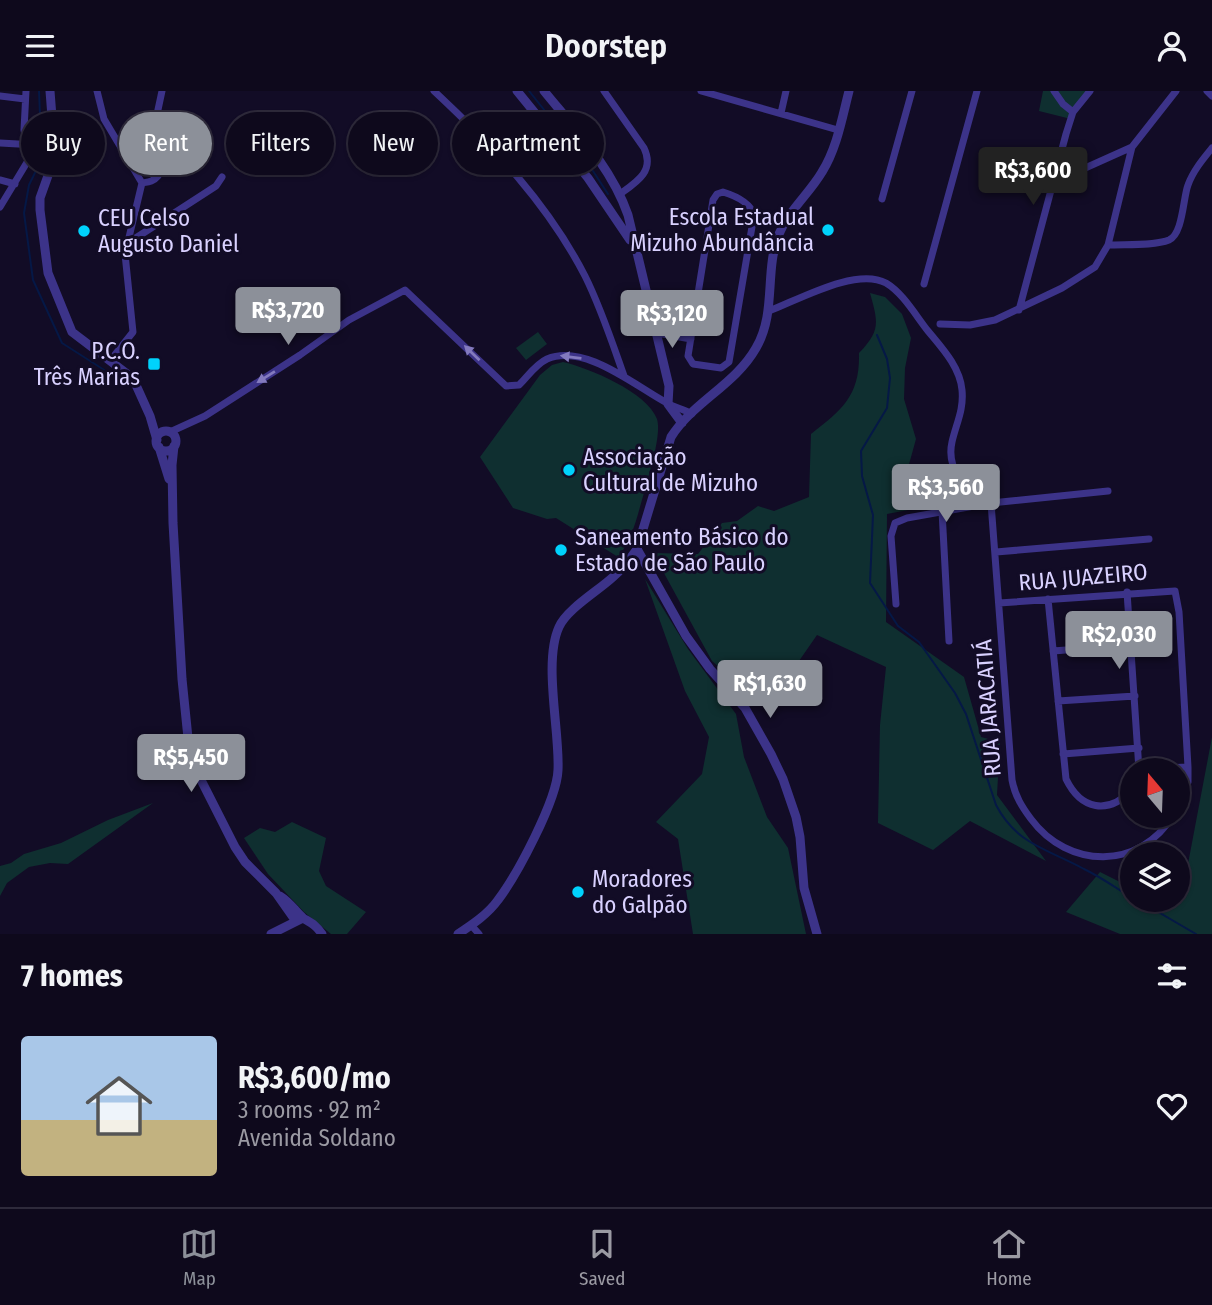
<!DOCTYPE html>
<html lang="en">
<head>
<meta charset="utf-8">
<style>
  body { margin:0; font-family:"Fira Sans Condensed",sans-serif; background:#171225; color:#f1f3f6; height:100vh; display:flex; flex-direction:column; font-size:26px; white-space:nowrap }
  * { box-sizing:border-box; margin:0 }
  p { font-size:23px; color:#9b9aa3 }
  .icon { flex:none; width:38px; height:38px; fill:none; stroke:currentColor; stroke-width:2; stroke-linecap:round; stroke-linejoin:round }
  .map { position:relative; height:843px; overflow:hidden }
  .sheet { display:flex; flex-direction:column; background:#0e091c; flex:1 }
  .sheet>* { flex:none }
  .hud { position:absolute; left:21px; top:21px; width:700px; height:63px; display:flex; gap:14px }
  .needle { width:46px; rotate:341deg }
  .tools { position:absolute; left:1120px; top:667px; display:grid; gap:14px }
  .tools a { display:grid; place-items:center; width:70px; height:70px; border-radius:50%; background:#0e091c; box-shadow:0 2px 5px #0004,0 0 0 2px #2e2a3b; font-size:35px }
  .price { position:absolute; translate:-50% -60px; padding:0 16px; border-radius:7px; background:#8c9099; color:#fff; font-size:23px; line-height:46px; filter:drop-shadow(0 2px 4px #0008) }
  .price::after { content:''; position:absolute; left:50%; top:42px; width:21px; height:16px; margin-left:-10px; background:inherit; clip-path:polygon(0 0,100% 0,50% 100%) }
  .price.current { background:#222; color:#fff }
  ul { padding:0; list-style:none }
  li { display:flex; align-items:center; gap:21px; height:175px; padding:0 21px }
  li+li { border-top:2px solid #2e2a3b }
  li span { display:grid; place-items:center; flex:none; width:196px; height:140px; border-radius:7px; color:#555 }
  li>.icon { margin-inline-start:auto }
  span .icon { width:84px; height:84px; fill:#fffc; stroke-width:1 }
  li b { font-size:30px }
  h2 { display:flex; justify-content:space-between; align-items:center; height:84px; padding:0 21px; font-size:30px }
  .tag { padding:0 24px; border-radius:32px; background:#0e091c; box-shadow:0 2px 5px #0004,0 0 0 2px #2e2a3b; font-size:24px; line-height:63px }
  .tag.current { background:#8c9099; color:#fff }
  header { display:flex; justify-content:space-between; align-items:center; height:91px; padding:0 21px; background:#0e091c; font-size:32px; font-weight:600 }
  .tab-bar { display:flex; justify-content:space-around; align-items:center; height:98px; border-top:2px solid #2e2a3b; background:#0e091c; font-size:19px; color:#9b9aa3 }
  .tab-bar a { display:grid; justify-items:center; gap:4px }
  .tab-bar .current { color:#8c9099 }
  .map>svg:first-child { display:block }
</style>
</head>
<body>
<header><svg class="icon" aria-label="menu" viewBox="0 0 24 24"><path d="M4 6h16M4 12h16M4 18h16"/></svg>Doorstep<svg class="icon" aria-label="person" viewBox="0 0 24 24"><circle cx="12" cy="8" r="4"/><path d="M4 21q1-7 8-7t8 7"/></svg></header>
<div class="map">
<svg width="1212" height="843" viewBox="0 0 1212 843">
  <rect width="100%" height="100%" fill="#120c26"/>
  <path fill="#0f2f30" d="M1043 0H1092L1071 28 1039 20Z
    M870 202 885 206 902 223 911 247 905 277 904 308 916 348 908 377 919 403 961 409 887 423 886 531 964 586 981 646 1000 651 997 704 1046 770 970 730 933 759 878 732 880 634 886 576 817 544 790 583 749 602 712 570 653 462 698 463 722 432 737 430 758 415 774 420 809 406 811 343C843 318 860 304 859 262 881 239 878 231 870 202Z
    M538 241 547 253 526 269 516 257Z
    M563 271C589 277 647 301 657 328 662 345 648 385 644 402 637 425 633 448 618 466L556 427 547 428 513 417 480 366 540 284 552 274Z
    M645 488 688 558 736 623 744 666 767 726 788 757 806 843H693L678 748 656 731 702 683 709 646 685 600Z
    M1212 646V843H1120L1066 821 1100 781 1132 797V808H1178V799L1184 794Z
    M153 712 68 773 50 772 29 776 7 792 0 805V775L11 772 24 763 61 752 108 729Z
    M292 731 326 747 319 780 326 795 366 821 347 843H331L304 821 268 783 244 747 260 737 275 741Z"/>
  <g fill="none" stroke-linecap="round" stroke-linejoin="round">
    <path stroke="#051846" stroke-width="2" d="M39 0 41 47
      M529 0 593 80 608 103
      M45 61 29 94 24 122 33 189 62 252 123 291
      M877 244 887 268 890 287 887 317 861 360 862 385 873 424 870 492 898 535 919 551 955 602 966 623 996 714C1017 754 1048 758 1084 778 1101 786 1116 797 1132 807
      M1136 808 1196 843"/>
    <path stroke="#3c3389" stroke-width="7" d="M97 0 104 28 142 92
      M434 0C493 55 548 113 585 185 601 217 612 251 624 285
      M604 0 644 57C655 80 637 91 620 103
      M701 0 838 39
      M1054 0 1063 13 1073 21
      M1207 0 1212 5
      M0 5 25 8
      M781 22 786 0
      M156 28 162 0
      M0 52 54 55
      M128 66 139 33 153 27 164 33C170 43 165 75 158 85 153 91 148 91 142 92
      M0 89 15 93
      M1054 91 1132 56
      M723 101C736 105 750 111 754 124L729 271 721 277 693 273 688 265 713 109 717 103Z
      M882 108 912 0
      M0 116 29 68 24 39 26 0
      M128 152 216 95 222 86
      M1108 154C1125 153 1154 155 1169 149 1183 143 1183 107 1188 94 1193 80 1203 68 1212 57
      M924 193 977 0
      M1019 219 1066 43 1073 21 1090 0
      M769 220C798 209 856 176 886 192 903 202 916 225 928 240 942 257 960 276 962 299 964 319 956 333 952 351 946 377 965 400 986 412
      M940 233 970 234 995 229 1062 197 1095 176 1108 154 1132 56 1176 0
      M657 242 691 248
      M110 270 133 241 125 163 142 92
      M170 341 205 325 300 264 349 229 405 199 506 295 519 294C528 285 536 273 547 268 585 252 635 295 667 312 675 317 684 318 692 323
      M991 412 1012 689C1015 705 1022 716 1031 728 1068 778 1140 780 1173 724
      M942 420 949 550
      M996 461 1149 448
      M1127 501 1139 679
      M1048 508 1066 688C1081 719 1108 724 1132 699
      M999 512 1175 500 1179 521 1188 676V691L1178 716
      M896 513 891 445 895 432 907 427 991 412 1108 400
      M1053 560 1131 554
      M1058 610 1135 605
      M1063 663 1139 657
      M1140 678 1188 676
      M471 834 479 843"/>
    <path stroke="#3c3389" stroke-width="9" d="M50 0 55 65 40 107V119L48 182 72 241 126 282 136 294 150 325 157 349
      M517 0 588 87 630 149
      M544 0C575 38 612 77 628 124L669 295 668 313 682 332
      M156 350a10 10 0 1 1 20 0a10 10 0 1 1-20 0Z
      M174 355 172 374 173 432 182 588 188 647 200 687 235 756 245 771 276 802 295 829
      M159 356 169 388
      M637 458 686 545 710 578 745 617 771 663 783 688 796 726 800 746 804 797 817 843
      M280 805C290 811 295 820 303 827 311 832 316 834 322 843
      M271 843 301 828
      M458 843C473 833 488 823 498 809 517 784 557 709 558 679 560 641 543 571 559 536 567 518 598 500 613 486 623 478 630 468 637 458L671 346C693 311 735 294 756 257 777 221 764 180 779 143 789 119 809 103 822 81 837 57 842 27 849 0"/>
  </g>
  <defs><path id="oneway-solid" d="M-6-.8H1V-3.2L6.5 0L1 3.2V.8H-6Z" transform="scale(1.75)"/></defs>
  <g fill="#837abe">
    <use href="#oneway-solid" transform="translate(472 262) rotate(-136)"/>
    <use href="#oneway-solid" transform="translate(571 266) rotate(-173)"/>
    <use href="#oneway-solid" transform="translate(266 286) rotate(148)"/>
  </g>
  <g fill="#00d2fc" stroke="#120c26" stroke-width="2.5">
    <circle cx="828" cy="139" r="7"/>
    <circle cx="84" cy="140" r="7"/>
    <rect x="147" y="266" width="14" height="14" rx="3.5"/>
    <circle cx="569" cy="379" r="7"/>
    <circle cx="561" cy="459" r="7"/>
    <circle cx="578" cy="801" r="7"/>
  </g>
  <g text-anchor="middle" stroke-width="6" stroke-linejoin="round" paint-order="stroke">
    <g font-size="23" fill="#d9d1ff" stroke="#120c26" text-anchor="start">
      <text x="814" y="134" text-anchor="end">Escola Estadual<tspan x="814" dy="26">Mizuho Abundância</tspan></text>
      <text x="98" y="135">CEU Celso<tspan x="98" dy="26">Augusto Daniel</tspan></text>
      <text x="140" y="268" text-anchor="end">P.C.O.<tspan x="140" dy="26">Três Marias</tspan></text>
      <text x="583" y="374">Associação<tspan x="583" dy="26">Cultural de Mizuho</tspan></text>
      <text x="575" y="454">Saneamento Básico do<tspan x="575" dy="26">Estado de São Paulo</tspan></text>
      <text x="592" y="796">Moradores<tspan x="592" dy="26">do Galpão</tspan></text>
    </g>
    <g font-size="23" fill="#d9d1ff" stroke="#120c26">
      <text transform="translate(1083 486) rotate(-5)" y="8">RUA JUAZEIRO</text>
      <text transform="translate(988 617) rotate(-94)" y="8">RUA JARACATIÁ</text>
    </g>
  </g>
</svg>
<div class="tools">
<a><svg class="needle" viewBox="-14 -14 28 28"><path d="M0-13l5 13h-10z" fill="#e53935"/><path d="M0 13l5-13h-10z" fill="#9b9aa3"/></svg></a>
<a><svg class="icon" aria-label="layers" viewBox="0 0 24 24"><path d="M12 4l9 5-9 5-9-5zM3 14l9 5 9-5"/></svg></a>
</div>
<b class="price current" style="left:1033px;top:116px">R$3,600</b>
<b class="price" style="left:288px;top:256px">R$3,720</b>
<b class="price" style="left:672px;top:259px">R$3,120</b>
<b class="price" style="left:946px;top:433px">R$3,560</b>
<b class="price" style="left:1119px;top:580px">R$2,030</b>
<b class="price" style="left:770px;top:629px">R$1,630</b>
<b class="price" style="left:191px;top:703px">R$5,450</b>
<div class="hud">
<a class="tag">Buy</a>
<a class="tag current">Rent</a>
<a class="tag">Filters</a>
<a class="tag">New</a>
<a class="tag">Apartment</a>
</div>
</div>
<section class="sheet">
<h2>7 homes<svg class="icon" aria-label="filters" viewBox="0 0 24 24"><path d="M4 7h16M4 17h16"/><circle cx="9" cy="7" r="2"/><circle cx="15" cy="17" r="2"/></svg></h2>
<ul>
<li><span style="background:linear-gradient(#a9c7e8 60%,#c2b280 0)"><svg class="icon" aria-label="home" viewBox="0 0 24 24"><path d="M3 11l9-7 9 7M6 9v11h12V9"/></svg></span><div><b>R$3,600/mo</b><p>3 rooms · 92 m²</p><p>Avenida Soldano</p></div><svg class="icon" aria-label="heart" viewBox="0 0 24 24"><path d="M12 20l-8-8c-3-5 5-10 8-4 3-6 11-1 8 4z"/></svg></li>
</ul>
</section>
<nav class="tab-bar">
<a class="current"><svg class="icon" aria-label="map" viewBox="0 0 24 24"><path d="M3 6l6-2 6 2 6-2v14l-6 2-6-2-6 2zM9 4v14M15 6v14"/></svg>Map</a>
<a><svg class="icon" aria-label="saved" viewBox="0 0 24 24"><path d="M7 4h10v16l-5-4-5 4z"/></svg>Saved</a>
<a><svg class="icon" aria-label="home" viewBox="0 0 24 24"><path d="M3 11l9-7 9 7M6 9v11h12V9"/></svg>Home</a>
</nav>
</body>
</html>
